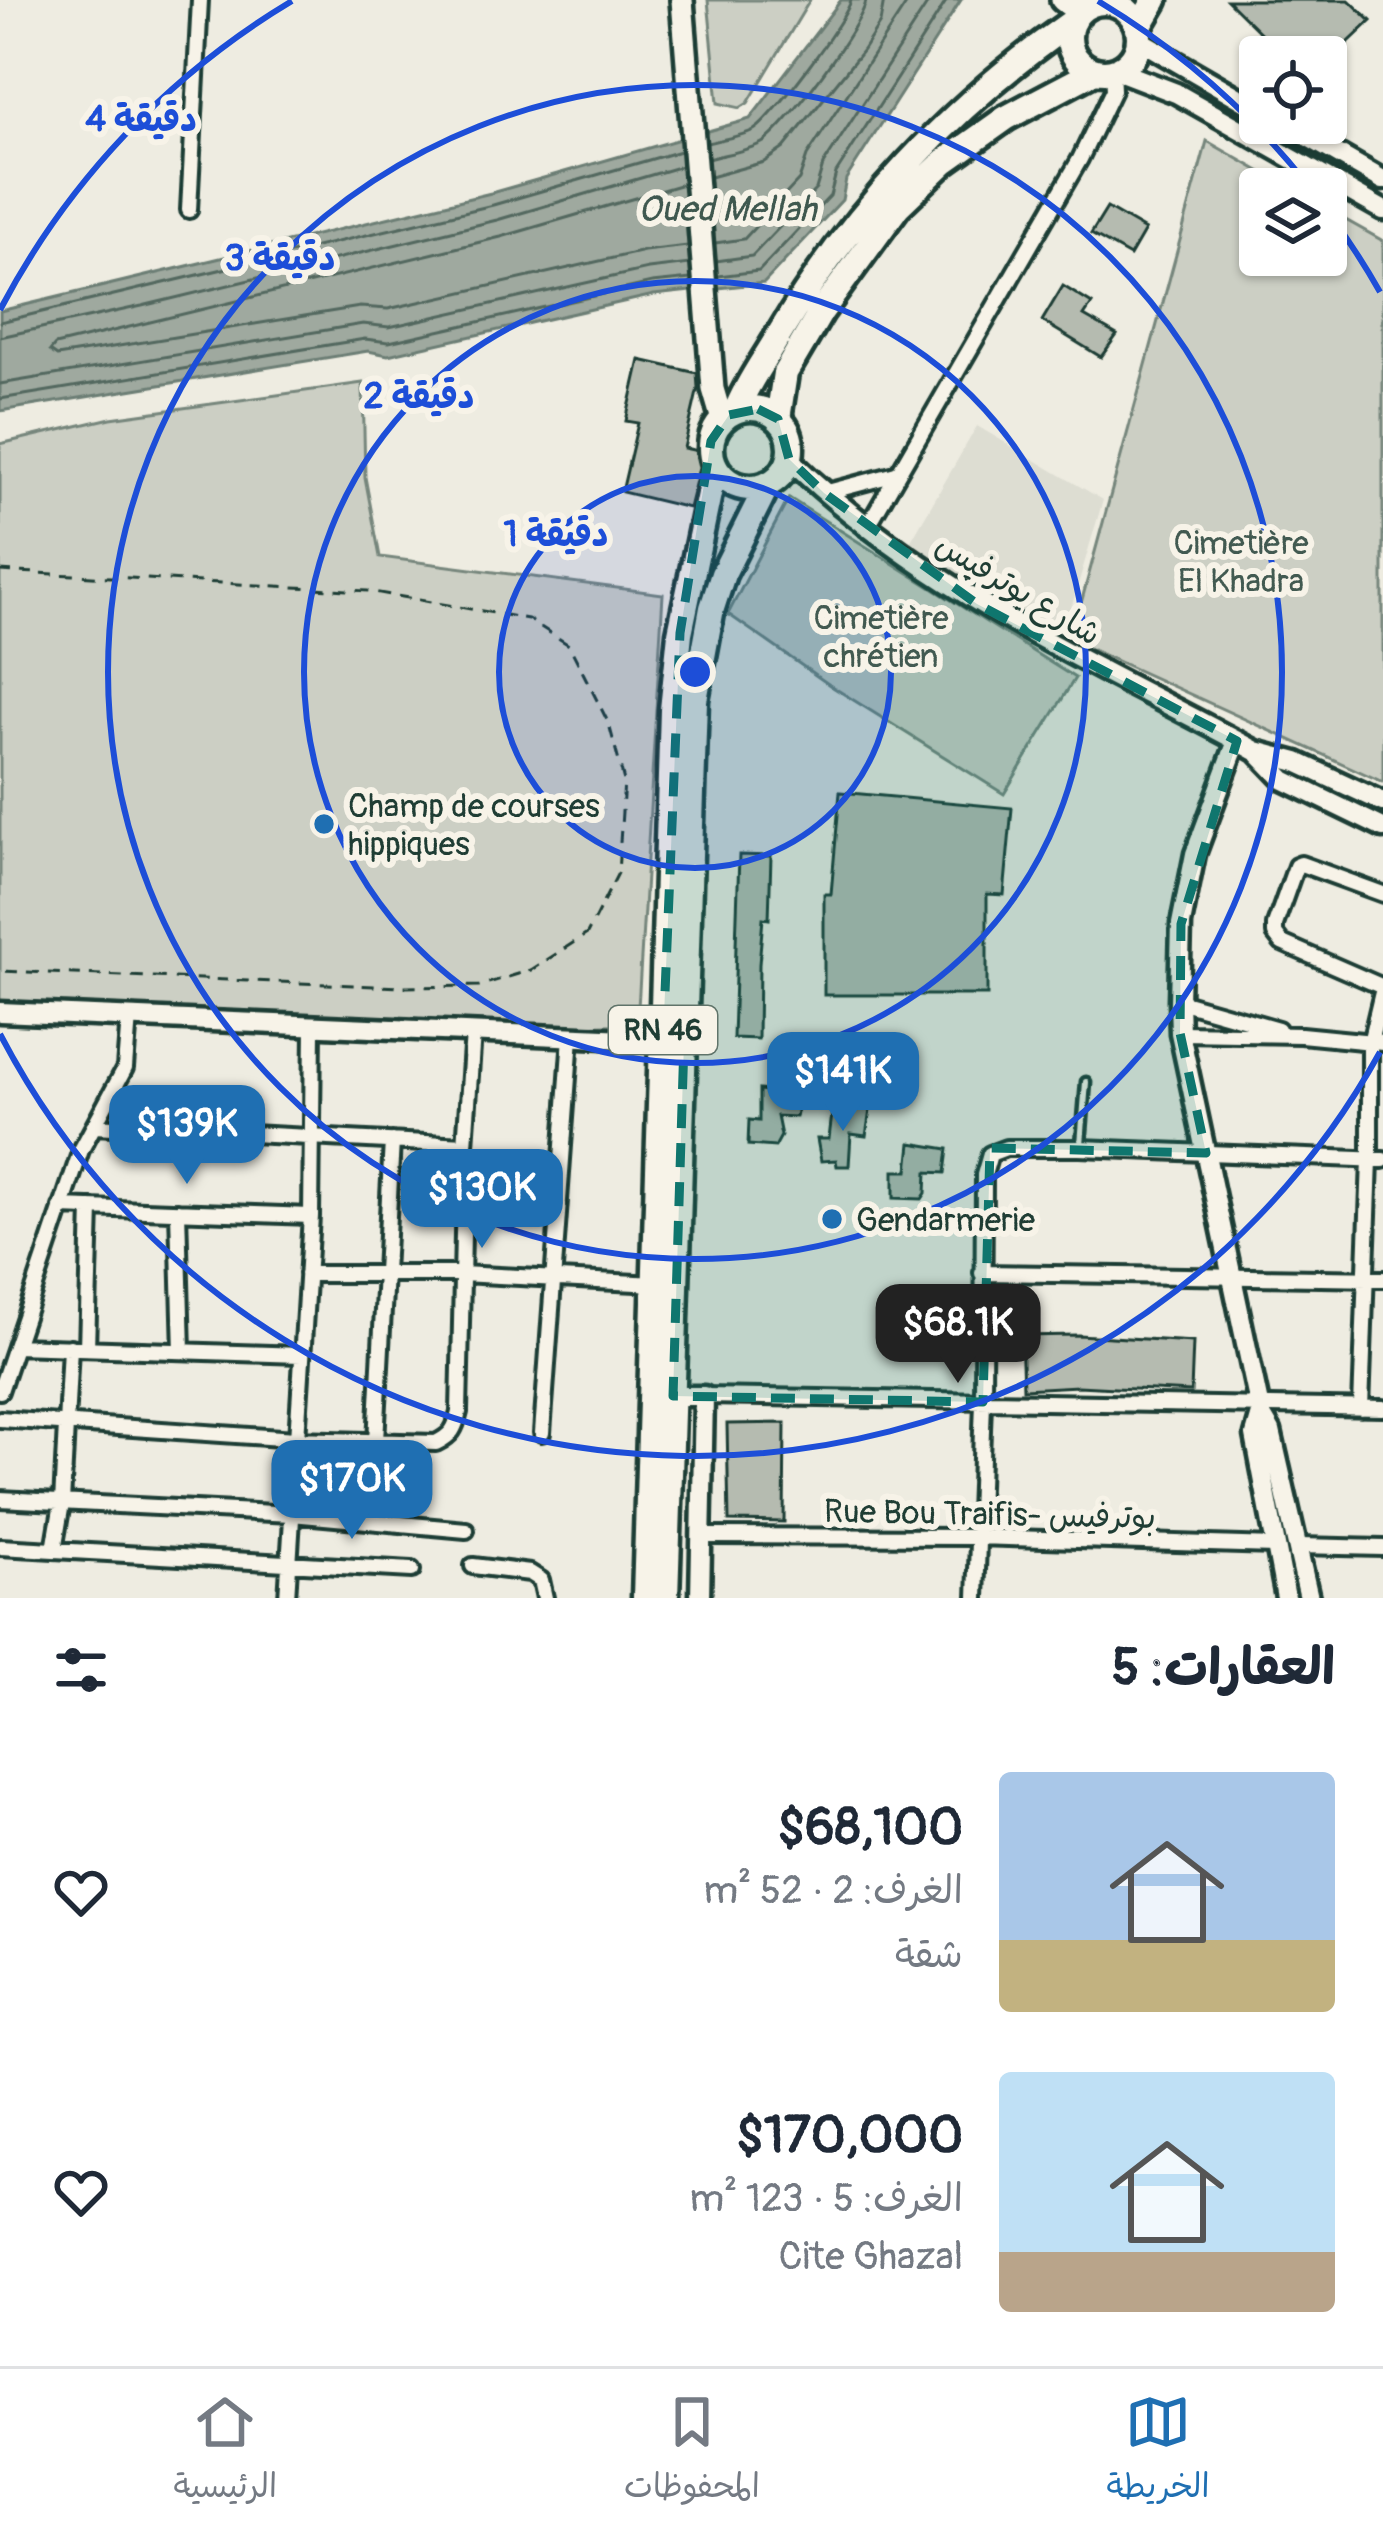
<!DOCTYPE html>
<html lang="ar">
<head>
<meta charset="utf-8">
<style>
  body { margin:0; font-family:Pangolin,"Playpen Sans Arabic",sans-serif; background:#f2f2f3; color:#1f2937; direction:rtl; height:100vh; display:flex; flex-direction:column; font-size:45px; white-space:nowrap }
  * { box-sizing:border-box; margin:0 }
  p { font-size:39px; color:#747a83 }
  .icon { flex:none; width:66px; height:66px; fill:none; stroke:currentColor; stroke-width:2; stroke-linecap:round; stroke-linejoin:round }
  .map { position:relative; height:1598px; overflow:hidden; direction:ltr }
  .drawer { display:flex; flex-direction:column; background:#fff; flex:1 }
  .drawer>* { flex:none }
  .controls { position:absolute; left:1239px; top:36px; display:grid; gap:24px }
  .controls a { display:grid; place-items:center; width:108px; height:108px; border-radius:12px; background:#fff; box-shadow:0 3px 9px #0004; font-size:60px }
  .price { position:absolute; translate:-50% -102px; padding:0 27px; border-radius:24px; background:#1f6fb2; color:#fff; font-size:39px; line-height:78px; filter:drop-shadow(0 3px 6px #0008) }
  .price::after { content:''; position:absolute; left:50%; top:72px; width:36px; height:27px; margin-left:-18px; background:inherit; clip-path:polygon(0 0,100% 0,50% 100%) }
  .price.active { background:#222; color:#fff }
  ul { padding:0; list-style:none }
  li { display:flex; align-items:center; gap:36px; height:300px; padding:0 48px }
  li span { display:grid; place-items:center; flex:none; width:336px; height:240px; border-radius:12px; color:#555 }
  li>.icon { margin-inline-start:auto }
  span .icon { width:144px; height:144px; fill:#fffc; stroke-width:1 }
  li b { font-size:51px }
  h2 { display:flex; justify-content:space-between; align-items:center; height:144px; padding:0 48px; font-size:51px }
  .tab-bar { display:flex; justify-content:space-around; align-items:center; height:168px; border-top:3px solid #e0e1e3; background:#fff; font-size:33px; color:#747a83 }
  .tab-bar a { display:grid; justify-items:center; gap:6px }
  .tab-bar .active { color:#1f6fb2 }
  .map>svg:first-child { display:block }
</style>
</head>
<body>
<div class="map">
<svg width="1383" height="1598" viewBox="0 0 1383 1598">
  <rect width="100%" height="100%" fill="#eeece1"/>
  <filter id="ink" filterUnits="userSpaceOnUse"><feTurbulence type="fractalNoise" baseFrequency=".00833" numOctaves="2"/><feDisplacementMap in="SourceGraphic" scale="24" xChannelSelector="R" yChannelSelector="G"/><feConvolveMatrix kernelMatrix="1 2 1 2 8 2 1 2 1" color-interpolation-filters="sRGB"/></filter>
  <g filter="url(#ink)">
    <path fill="#ddddd2" d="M977 426 1103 500 1062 639 908 546Z"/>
    <path fill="#cccfc4" stroke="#76867c" stroke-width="3" d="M708 0H810L748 103 740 108 718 103Z
      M1207 141 1291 189H1260V255H1326V209L1383 241V782L1071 640Z
      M363 383 365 477 380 557 663 594 637 1024 483 1029 0 1008V444L111 418Z
      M789 498 1075 678 1004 794 831 686 728 614Z"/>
    <path fill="#9fa99f" stroke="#6c7e74" stroke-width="3" d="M841 0H961L846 179 842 200 764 283 654 295 388 355 368 351 0 411V311L491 193 750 119Z"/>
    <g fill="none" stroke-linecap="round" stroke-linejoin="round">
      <path stroke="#52685f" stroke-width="3" d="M707 143C722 139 740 137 754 130 770 122 848 18 851 0
        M708 159C725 154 747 151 762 143 783 132 865 22 866 0
        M710 177 764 162 784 148 863 50 880 23 884 0
        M683 184 501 237 55 345 50 351 57 356 360 307 388 309 644 251 688 246
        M715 243 744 239 799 180 807 156 909 0
        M716 261 752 256 816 189 823 165 930 0
        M718 276 759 271 830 196 836 173 947 0
        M0 322 493 205 680 151
        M0 337 142 306 497 220 682 166
        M0 384 363 324 389 327 648 269 690 264
        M0 399 365 339 389 342 652 283 691 279"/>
    </g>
    <path fill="#b5bbb0" stroke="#1f3d34" stroke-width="3" d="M1227 0H1349L1371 21 1333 57H1285Z
      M1107 208 1145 230 1130 256 1091 234Z
      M1063 286 1092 304 1084 316 1117 335 1101 357 1042 321Z
      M640 360 697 373 698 388 684 448 703 452 689 508 622 492 638 423 626 421Z
      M840 792 1012 808 1004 895 987 894V995H824V894H831Z
      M739 855 771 856 769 919 763 918 759 964 758 1039 733 1038Z
      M759 1090 800 1094 796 1117 777 1116 781 1136 775 1147 748 1145 749 1120 759 1121Z
      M833 1105 870 1110 866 1136 851 1134 849 1166H837L836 1160 821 1161 817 1139H829Z
      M911 1143 948 1149 945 1173 927 1172 926 1193 922 1199 894 1198V1171H908Z
      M1078 1335 1193 1342 1191 1392 1078 1386 1023 1389 1021 1336Z
      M785 1423 784 1522 729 1521 727 1424Z"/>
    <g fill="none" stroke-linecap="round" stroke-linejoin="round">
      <g stroke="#1f3d34" stroke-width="15">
        <path id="lane" d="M1081 1144 1086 1082"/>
      </g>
      <g stroke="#1f3d34" stroke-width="22">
        <path id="street" d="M189 210 200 0
          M824 493 896 474
          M866 529 1080 159 1113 90 1112 71
          M1383 894 1301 864 1296 866 1275 925V934L1282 943 1383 987
          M1179 1001 1278 1029
          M1180 1033 1301 1035 1383 1043
          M94 1126 465 1145
          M61 1207 311 1216
          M178 1211 182 1351
          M982 1273 1383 1279
          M307 1274H461L656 1284
          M15 1346 301 1355
          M87 1348 91 1208
          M0 1391 81 1150 125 1068 129 1017
          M704 1396 1383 1408
          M1361 1408 1370 1160V1043L1383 988
          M0 1419 295 1439 436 1443C452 1435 455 1429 459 1412L465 1145 473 1033
          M542 1433 571 1036
          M376 1441 392 1141
          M0 1499 292 1514 466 1530
          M703 1536 977 1537 1275 1546
          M1299 1546 1383 1548
          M0 1547 412 1570
          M54 1550 62 1503 70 1347
          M473 1566 530 1573 541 1580 545 1598
          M287 1598 311 1216 313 1028
          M976 1598 983 1402 984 1175 990 1154 1006 1148H1080L1383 1160"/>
      </g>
      <g stroke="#1f3d34" stroke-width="27">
        <path id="secondary" d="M1139 40 1260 110
          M1116 70 1176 93 1383 210
          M1284 123 1383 180
          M789 459C928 593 1089 661 1256 751L1297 762 1383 802
          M1237 741 1195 854 1181 924 1179 1001 1180 1033 1261 1414 1271 1431 1309 1598
          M1259 754 1284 780 1383 828
          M0 1012 673 1041
          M673 1396H704L700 1598
          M1261 1414 1255 1435 1286 1598"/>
      </g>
      <g stroke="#1f3d34" stroke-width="30">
        <path id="primary" d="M682 0 713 389 722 420
          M1062 0 1079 13"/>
      </g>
      <g stroke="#1f3d34" stroke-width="33">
        <path id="highway" d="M1069 37a35 35 0 1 1 70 0a35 35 0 1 1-70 0Z
          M1138 29 1155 0
          M711 448a40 40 0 1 1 80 0a40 40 0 1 1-80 0Z
          M736 411C746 385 763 362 777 338 851 213 953 104 1073 21
          M778 419 785 373 821 312 898 206 944 162 1006 118 1095 71
          M645 1598 672 710 680 633 715 465
          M666 1598 695 700 712 608 723 574 768 484"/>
      </g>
      <path stroke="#1f3d34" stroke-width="3" stroke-dasharray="12 9" stroke-linecap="butt" d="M0 571 368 591 528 619 569 645 609 724 624 781 618 873 587 934 531 970 479 986 402 987 0 971"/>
      <use href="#lane" stroke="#f7f3e8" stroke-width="6"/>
      <use href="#street" stroke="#f7f3e8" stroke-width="14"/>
      <use href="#secondary" stroke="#f7f3e8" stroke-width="18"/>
      <use href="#primary" stroke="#f7f3e8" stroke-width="21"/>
      <use href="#highway" stroke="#f7f3e8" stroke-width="24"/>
    </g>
  </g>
  <path fill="#0f766e" fill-opacity="0.2" stroke="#0f766e" stroke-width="9" stroke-dasharray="24 15" stroke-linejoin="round" d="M758 409 778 419 789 459 824 493 977 604 1237 741 1181 924 1180 1033 1206 1153 990 1148 983 1402 673 1396 684 1042 663 1040 680 633 711 441 729 415Z"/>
  <circle cx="695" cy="672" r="196" fill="#1d4ed8" fill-opacity=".12"/>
  <g fill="none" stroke="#1d4ed8" stroke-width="6">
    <circle cx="695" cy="672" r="196"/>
    <circle cx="695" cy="672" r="391"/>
    <circle cx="695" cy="672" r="587"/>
    <path d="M1380 1052A783 783 0 0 1 0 1034M0 310A783 783 0 0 1 292 1M1098 1A783 783 0 0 1 1308 185M1328 212A783 783 0 0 1 1380 292"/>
  </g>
  <g fill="#1f6fb2" stroke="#f7f3e8" stroke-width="4.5">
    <circle cx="324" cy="824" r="12"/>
    <circle cx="832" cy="1219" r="12"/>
  </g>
  <g text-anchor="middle" stroke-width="12" stroke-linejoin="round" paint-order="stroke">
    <rect fill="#f7f3e8" stroke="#60746a" stroke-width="3" x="609" y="1006" width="108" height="48" rx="9"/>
    <g font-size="30" font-weight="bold" fill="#1f3d34">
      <text x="663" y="1040">RN 46</text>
    </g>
    <g font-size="33" fill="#425a51" stroke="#f7f3e8">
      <text x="1241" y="554">Cimetière<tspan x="1241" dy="38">El Khadra</tspan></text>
      <text x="881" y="629">Cimetière<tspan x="881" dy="38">chrétien</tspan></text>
    </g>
    <g font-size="33" fill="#1f3d34" stroke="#f7f3e8">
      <text transform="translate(1019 588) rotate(31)" y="12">شارع بوترفيس</text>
      <text transform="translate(990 1513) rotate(1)" y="12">Rue Bou Traifis- بوترفيس</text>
    </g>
    <g font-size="33" fill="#1f3d34" stroke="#f7f3e8" text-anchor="start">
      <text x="348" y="817">Champ de courses<tspan x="348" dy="38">hippiques</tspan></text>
      <text x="856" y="1231">Gendarmerie</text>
    </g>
    <g font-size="36" font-style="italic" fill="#3f584f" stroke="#f7f3e8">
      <text x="727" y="221">Oued Mellah</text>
    </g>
  </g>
  <circle cx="695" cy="672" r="18" fill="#1d4ed8" stroke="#f7f3e8" stroke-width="6"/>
  <g font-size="36" text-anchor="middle" font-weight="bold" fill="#1d4ed8" stroke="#f7f3e8" stroke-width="12" stroke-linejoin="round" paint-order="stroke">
    <text x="141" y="131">4 دقيقة</text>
    <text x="280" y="270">3 دقيقة</text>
    <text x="419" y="408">2 دقيقة</text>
    <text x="556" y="546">1 دقيقة</text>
  </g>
</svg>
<div class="controls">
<a><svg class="icon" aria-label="locate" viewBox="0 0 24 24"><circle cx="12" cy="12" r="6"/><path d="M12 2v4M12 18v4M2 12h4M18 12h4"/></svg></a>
<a><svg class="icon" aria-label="layers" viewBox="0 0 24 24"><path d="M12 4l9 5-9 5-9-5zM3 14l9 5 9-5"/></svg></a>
</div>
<b class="price" style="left:843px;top:1134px">$141K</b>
<b class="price" style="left:187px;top:1187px">$139K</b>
<b class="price" style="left:482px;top:1251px">$130K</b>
<b class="price active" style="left:958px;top:1386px">$68.1K</b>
<b class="price" style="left:352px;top:1542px">$170K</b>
</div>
<section class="drawer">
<h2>العقارات: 5<svg class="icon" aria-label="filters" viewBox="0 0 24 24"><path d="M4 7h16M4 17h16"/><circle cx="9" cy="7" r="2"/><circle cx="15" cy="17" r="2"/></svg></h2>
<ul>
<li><span style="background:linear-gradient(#a9c7e8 70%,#c2b280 0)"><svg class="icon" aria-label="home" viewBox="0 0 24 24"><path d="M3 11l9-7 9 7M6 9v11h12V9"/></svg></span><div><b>$68,100</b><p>الغرف: 2 · 52 m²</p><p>شقة</p></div><svg class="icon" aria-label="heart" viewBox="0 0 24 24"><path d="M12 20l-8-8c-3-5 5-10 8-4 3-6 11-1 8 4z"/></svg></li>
<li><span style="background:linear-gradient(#bfe0f5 75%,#b9a48a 0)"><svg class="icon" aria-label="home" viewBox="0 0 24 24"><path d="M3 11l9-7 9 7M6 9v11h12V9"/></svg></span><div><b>$170,000</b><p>الغرف: 5 · 123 m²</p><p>Cite Ghazal</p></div><svg class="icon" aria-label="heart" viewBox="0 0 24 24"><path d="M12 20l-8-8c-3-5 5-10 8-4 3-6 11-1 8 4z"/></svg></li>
</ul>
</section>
<nav class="tab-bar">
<a class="active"><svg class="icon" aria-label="map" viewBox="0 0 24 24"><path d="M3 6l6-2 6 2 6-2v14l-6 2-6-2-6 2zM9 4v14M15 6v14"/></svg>الخريطة</a>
<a><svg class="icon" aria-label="saved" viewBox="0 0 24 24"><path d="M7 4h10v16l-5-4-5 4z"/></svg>المحفوظات</a>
<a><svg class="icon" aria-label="home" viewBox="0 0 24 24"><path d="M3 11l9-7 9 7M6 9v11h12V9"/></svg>الرئيسية</a>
</nav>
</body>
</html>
